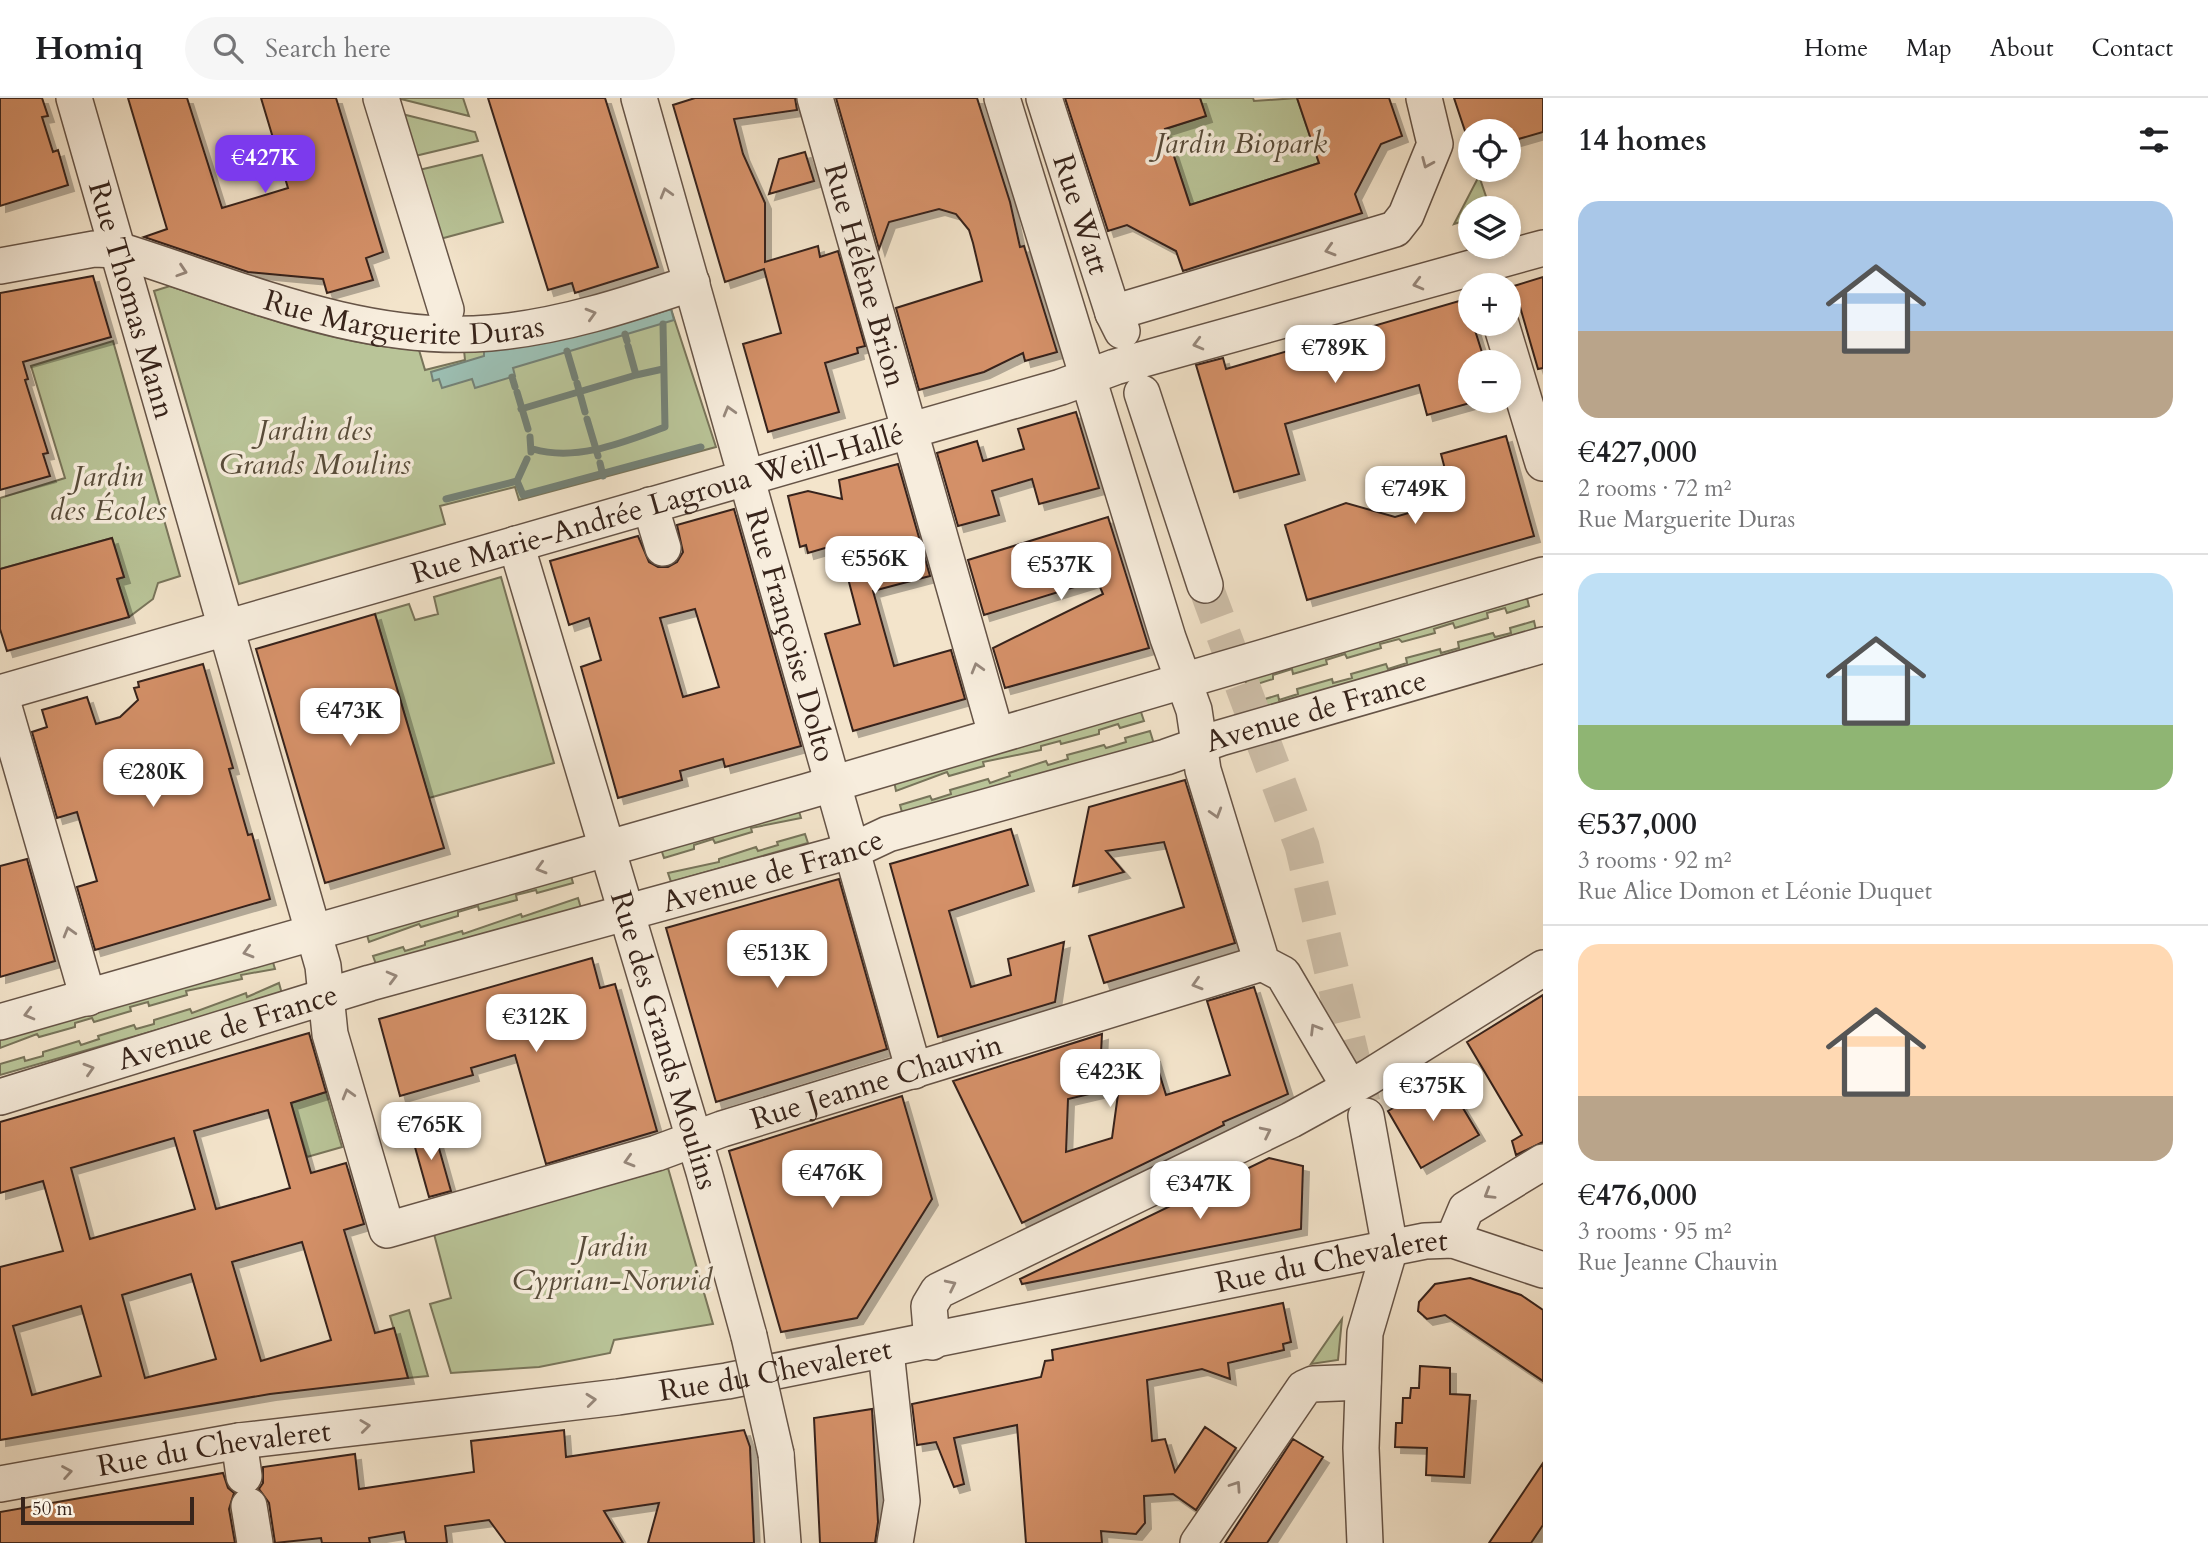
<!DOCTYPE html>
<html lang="en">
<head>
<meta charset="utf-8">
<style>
  body { margin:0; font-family:Cardo,serif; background:#f6f6f6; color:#202124; height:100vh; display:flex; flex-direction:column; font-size:26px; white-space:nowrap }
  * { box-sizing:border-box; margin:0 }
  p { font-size:23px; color:#757577 }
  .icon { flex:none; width:38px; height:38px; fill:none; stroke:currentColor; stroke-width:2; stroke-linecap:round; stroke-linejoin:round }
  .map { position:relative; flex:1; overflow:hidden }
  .drawer { display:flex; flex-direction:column; background:#fff; width:665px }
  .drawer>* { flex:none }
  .buttons { position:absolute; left:1458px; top:21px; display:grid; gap:14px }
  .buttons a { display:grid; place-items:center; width:63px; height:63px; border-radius:50%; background:#fff; box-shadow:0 4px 10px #0003; font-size:35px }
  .scale { position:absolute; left:21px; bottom:18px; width:173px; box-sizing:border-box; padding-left:7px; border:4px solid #37241b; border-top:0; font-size:19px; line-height:24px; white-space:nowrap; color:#37241b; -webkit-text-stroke:5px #f7eddd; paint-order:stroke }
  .price { position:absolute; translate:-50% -60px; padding:0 16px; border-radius:14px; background:#fff; color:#222; font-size:23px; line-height:46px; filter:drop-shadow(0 2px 4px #0008) }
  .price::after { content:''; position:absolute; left:50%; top:42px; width:21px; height:16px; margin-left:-10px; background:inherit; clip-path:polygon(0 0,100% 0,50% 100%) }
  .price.current { background:#7c3aed; color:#fff }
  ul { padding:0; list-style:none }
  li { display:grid; align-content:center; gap:14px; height:371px; padding:0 35px }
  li+li { border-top:2px solid #e0e0e0 }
  li span { display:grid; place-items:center; height:217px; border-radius:21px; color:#555 }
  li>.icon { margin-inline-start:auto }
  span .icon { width:126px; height:126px; fill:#fffc; stroke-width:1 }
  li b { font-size:30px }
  h2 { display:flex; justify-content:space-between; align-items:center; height:84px; padding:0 35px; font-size:30px }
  header { display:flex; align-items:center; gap:42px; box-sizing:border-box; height:98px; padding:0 35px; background:#fff; border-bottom:2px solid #e0e0e0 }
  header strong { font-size:33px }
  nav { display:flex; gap:38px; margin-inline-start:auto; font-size:24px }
  .search { width:490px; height:63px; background:#f6f6f6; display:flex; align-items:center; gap:18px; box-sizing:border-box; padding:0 24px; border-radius:38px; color:#757577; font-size:26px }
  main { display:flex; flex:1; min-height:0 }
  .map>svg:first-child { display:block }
</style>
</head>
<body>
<header>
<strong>Homiq</strong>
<div class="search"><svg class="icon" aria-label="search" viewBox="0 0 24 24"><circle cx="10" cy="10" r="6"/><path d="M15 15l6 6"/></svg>Search here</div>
<nav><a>Home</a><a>Map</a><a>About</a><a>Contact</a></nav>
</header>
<main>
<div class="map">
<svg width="1543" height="1445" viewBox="0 0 1543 1445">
  <defs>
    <filter id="shadow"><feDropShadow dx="6" dy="6" stdDeviation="0" flood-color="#0004"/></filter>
  </defs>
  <rect width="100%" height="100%" fill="#f3e4cb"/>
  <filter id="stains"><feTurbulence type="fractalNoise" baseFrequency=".00286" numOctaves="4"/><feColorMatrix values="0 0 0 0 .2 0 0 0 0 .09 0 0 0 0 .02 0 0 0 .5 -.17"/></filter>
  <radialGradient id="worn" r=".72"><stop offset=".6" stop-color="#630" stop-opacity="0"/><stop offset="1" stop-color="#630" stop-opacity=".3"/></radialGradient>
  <path fill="#b9c498" stroke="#78745a" stroke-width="2" d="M397 0H463L469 18Z
    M1200 0H1253L1254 3 1297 0 1319 65 1190 107 1165 31 1205 18Z
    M402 16 475 34 478 43 415 58Z
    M482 57 503 124 440 141 419 72Z
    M1479 78 1490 110H1470V121L1454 126Z
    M170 188C251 215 333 247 419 252L425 272 465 262 464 252 560 242 604 232 671 211 716 349 519 402 515 389 440 408 445 426 239 486 154 193Z
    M113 243 180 478 158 485 153 501 129 519 117 481 124 479 112 440 0 471V400L65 380 31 268Z
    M501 479 554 665 429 700 375 516 409 506 415 522 438 516 434 499Z
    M1527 500 1529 508 1507 515 1505 510 1487 515 1488 520 1455 530 1453 525 1434 531 1435 535 1402 544 1399 541 1380 546 1381 550 1347 560 1345 556 1326 562 1327 566 1293 576 1292 571 1273 577V581L1248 589 1245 582Z
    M1534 523 1536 532 1254 612 1252 605 1278 597 1279 602 1298 596 1297 591 1332 581 1333 585 1352 580 1351 576 1386 566 1388 571 1407 565 1406 560 1440 551 1441 555 1459 550 1458 544 1493 535 1495 539 1511 535 1510 530Z
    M1140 611 1144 623 1120 630 1118 626 1099 632V636L1061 646 1060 643 1041 648V652L983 664 984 668 949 678 947 674 896 693 894 683Z
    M1150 633 1154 646 903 718 900 707 930 698 932 702 951 696 950 692 988 681 990 685 1010 678 1009 675 1046 663 1048 667 1068 661 1067 657 1104 647 1106 650 1126 644 1125 640Z
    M798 710 801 720 751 730 752 734 715 745 713 741 694 747V751L664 760 661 751Z
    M805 736 808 745 671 784 668 775 719 764V761L756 749 758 753 778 747 777 744Z
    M570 774 573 785 537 795 536 792 516 797 517 802 479 812 478 808 458 814V818L421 829 419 826 369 844 366 834Z
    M578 800 581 810 377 869 373 858 403 849 405 853 425 847V844L462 833 463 836 521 816 522 819Z
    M272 861 275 871 241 877 242 881 186 893 187 897 149 908 148 904 130 909 131 913 94 924 92 920 75 925V929L39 939 37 936 0 950V939Z
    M279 885 282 896 0 977V966L24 959 25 963 43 958V954L79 943 81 947 99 941 98 938 134 927 136 931 154 926V922L190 911 192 915 246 895 247 899Z
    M326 994 342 1049 307 1059 291 1005Z
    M668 1070 713 1226 614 1242 610 1255 539 1269 451 1275 430 1206 451 1200 434 1136Z
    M409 1212 428 1278 408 1280 390 1218Z
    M1342 1221 1338 1262 1311 1266Z"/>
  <path fill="#9cbfb3" stroke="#748176" stroke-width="2" d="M671 211 674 222 513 270 515 278 475 290 472 281 442 290 439 281 433 283 431 274 484 258V250C553 243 605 232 671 211Z"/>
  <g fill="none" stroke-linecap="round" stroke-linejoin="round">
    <path stroke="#748176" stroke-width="7" d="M625 236 627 243
      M567 253 575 280
      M636 277 663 271
      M512 279 515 289
      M577 285 585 314
      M517 294 528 331
      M521 311 636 277 628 248
      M587 321 598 358
      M530 339 531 354
      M533 351C577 364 624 344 665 329L663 226
      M600 365 603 378
      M517 383 523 397 701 349
      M446 401 517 383 527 361"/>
  </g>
  <path fill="#d49068" stroke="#37241b" stroke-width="2" fill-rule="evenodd" filter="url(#shadow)" d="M0 0H42L48 18 42 19 53 54 58 52 68 87 0 108Z
    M128 0H187L222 110 288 90 261 0H336L383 154 366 160 373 182 327 195 323 181 248 174 144 139 167 131Z
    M488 0H605L658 169 575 195 572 185 548 192Z
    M695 0H795L797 12 734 21 743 56 765 105V164L818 148 820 159 838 153 865 248 857 250 858 255 825 265 839 314 768 334 743 246 781 235 764 171 725 184 673 7Z
    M836 0H977L1010 104 1020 149 1024 148 1057 254 1025 263 1023 255 984 274 919 292 896 210 982 183 973 145 969 132 956 116 939 111 889 124 879 151Z
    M1065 0H1200L1206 18 1165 31 1190 107 1319 65 1297 0H1389L1402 38 1381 46 1355 96 1362 115 1183 173 1176 153 1127 127 1108 133Z
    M1454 0H1543V34L1508 44V33H1465Z
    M805 54 814 83 769 96 779 61Z
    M93 178 111 239 23 264 28 281 25 282 48 355 43 356 50 378 0 392V195Z
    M1543 179V270L1538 271 1514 188Z
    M1466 201 1470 226H1473L1485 264H1470V305L1427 317 1419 287 1285 326 1299 376 1234 394 1196 267 1223 260 1226 271Z
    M1076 314 1099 390 1039 406 1032 381 992 393 999 417 958 428 937 355 977 343 983 363 1024 351 1018 331Z
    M1506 338 1534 438 1307 502 1285 427 1346 405 1395 419 1453 402 1441 356Z
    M898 366 930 478 873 493 894 568 951 552 965 601 853 633 825 536 860 526 839 446 808 455 806 447 800 449 788 398 808 393 842 401 839 382Z
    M734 411 801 648 725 669 723 661 680 673 682 682 618 700 581 569 601 562 589 520 569 527 550 463 638 438 649 464 658 469H668L677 464 683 454 677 427ZM695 511 719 589 683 599 660 520Z
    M1108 419 1149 550 1005 590 993 550 1103 496 1097 482 984 517 968 462Z
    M112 440 124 479 117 481 129 519 7 553 0 531V471Z
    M375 516 444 750 325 785 256 551Z
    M203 566 233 670 229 671 248 737 252 736 270 801 95 852 77 789 97 783 77 714 57 720 32 634 47 629 42 612 87 599 96 626 120 619 138 602 134 590 139 589 138 584Z
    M1185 682 1235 845 1104 885 1089 838 1184 809 1164 744 1106 753 1124 774 1073 788 1089 709Z
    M1011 731 1028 787 949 813 971 889 1011 877 1008 861 1064 844 1055 904 938 939 890 766Z
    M27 761 55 863 0 879V768Z
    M839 781 887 951 716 1004 666 830Z
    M592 860 600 890 615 886 657 1033 546 1066 515 957 471 970 473 977 400 998 379 921Z
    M1254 889 1288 996 1223 1024 1224 1027 1022 1125 953 983 1102 936 1100 975 1154 958 1166 997 1230 977 1207 903ZM1119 989 1112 1040 1066 1054 1068 1001Z
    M1543 897V1044L1516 1057 1512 1043 1522 1037 1467 944Z
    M309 935 326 994 291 1005 311 1075 346 1065 364 1126 344 1132 375 1235 394 1230 408 1280 270 1296 0 1342V1169L63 1153 43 1083 0 1095V1024ZM268 1012 290 1090 216 1111 194 1033ZM174 1040 195 1111 90 1141 71 1070ZM302 1144 331 1242 261 1263 232 1164ZM191 1176 216 1261 145 1280 122 1197ZM81 1208 101 1278 32 1297 13 1228Z
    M1445 980 1479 1037 1421 1070 1388 1013Z
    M902 998 932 1101 857 1220 781 1234 729 1053Z
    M433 1029 451 1093 429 1099 411 1035Z
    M1269 1060 1303 1068 1301 1131 1022 1186 1020 1181Z
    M1470 1180 1521 1197 1543 1212V1283L1445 1217 1427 1221 1418 1213 1419 1204 1435 1186Z
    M1283 1205 1291 1244 1283 1246 1284 1252 1228 1265 1230 1281 1202 1271 1147 1282 1152 1343 1165 1341 1175 1374 1205 1329 1236 1350 1196 1412 1173 1396 1144 1398 1145 1425 1136 1436 1101 1433 1102 1445H1026L1017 1327 954 1340 964 1386 954 1389 936 1344 917 1347 912 1306 1041 1279 1045 1263 1053 1262 1052 1252Z
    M1420 1268 1450 1270V1296L1470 1297 1464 1379 1426 1377 1427 1350 1395 1349 1396 1325H1402L1403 1300H1410L1411 1290H1419Z
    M872 1311 878 1424 875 1445H820L814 1320Z
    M564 1332 566 1359 744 1332 750 1349 754 1445H648L659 1405 604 1413 623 1445H506L489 1422 445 1428 447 1445H406L404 1434 369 1440 370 1445H322L321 1440 275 1445 269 1405 259 1391 263 1385V1369L355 1356 359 1391 474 1374 471 1343Z
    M1293 1341 1323 1359 1267 1445H1225Z
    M1543 1365V1427L1531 1445H1489Z
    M223 1375 228 1390 234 1395 229 1411 235 1445H0V1414Z"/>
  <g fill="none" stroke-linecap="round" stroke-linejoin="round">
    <path stroke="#cdbea8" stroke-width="35" stroke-dasharray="35 18" stroke-linecap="butt" d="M1205 487 1302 748 1363 1005"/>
    <g stroke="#665447" stroke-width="38">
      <g id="minor">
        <path id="s1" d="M74 0 323 868 330 936 387 1132 657 1055 722 1031 1262 865"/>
        <path d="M381 0 446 212"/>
        <path id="s2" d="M639 0 914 973"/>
        <path id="s3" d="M815 0 996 636"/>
        <path d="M1002 0 1168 540 1194 612 1203 672 1262 865 1283 876 1350 990"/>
        <path id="s4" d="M1044 0 1113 215 1122 233"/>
        <path id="s5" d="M0 168 94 151 118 152C237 189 362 246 490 235 560 229 627 207 692 185"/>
        <path d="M1113 215 1395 131 1406 117 1435 46 1424 0"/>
        <path d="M1501 226 1543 365"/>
        <path d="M1142 295 1205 487"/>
        <path d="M650 407 663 450"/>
        <path id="s6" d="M516 446 704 1074 749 1238"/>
        <path id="s7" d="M0 595 1061 289 1115 269 1543 150"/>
        <path d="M0 595 88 900"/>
        <path d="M0 924 805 694 1543 477"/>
        <path id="s8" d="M0 999 370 885 854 752 888 736 1166 659 1220 640 1543 547"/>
        <path d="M1453 1142 1466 1111 1543 1064"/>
        <path d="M932 1244 929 1208 938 1193 1291 1022 1369 979 1543 870"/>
        <path d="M886 1253 902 1403 895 1445"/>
        <path d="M239 1343 244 1378"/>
        <path d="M776 1356 783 1445"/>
        <path id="s9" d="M0 1386 239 1343 618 1299 727 1283 1425 1143 1453 1142 1543 1172"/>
        <path d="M249 1408 255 1445"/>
        <path d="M1198 1445 1304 1290 1313 1286 1363 1284"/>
        <path d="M1365 1445 1361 1350 1365 1235 1390 1150 1366 1018"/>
      </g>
    </g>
    <use href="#minor" stroke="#f7eddd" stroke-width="35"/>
    <g stroke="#665447" stroke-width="38" stroke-linecap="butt">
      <path id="minor-bridge" d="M749 1238 776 1356"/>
    </g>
    <use href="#minor-bridge" stroke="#f7eddd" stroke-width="35"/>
  </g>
  <defs><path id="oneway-chevron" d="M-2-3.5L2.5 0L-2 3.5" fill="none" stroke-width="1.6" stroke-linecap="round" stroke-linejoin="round" transform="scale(1.75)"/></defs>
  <g stroke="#97887c">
    <use href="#oneway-chevron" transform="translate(1427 65) rotate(113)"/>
    <use href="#oneway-chevron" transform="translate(666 95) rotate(-106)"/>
    <use href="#oneway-chevron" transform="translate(1330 152) rotate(164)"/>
    <use href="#oneway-chevron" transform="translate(182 173) rotate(18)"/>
    <use href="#oneway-chevron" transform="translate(1418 186) rotate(165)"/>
    <use href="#oneway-chevron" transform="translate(591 216) rotate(-16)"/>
    <use href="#oneway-chevron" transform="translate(1198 246) rotate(165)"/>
    <use href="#oneway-chevron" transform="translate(729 313) rotate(-106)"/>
    <use href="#oneway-chevron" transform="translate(977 570) rotate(-106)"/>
    <use href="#oneway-chevron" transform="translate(1216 715) rotate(73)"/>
    <use href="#oneway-chevron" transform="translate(541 770) rotate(164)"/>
    <use href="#oneway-chevron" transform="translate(69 834) rotate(-106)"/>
    <use href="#oneway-chevron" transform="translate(248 854) rotate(164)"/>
    <use href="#oneway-chevron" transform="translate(392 879) rotate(-15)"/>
    <use href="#oneway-chevron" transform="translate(1197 886) rotate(163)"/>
    <use href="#oneway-chevron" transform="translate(29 916) rotate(165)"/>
    <use href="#oneway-chevron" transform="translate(1315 931) rotate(-121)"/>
    <use href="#oneway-chevron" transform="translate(89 971) rotate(-17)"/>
    <use href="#oneway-chevron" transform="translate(348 996) rotate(-106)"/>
    <use href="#oneway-chevron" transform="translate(1266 1034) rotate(-26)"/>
    <use href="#oneway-chevron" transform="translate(629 1063) rotate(164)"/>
    <use href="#oneway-chevron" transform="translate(1489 1096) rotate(149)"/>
    <use href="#oneway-chevron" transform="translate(951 1187) rotate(-26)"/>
    <use href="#oneway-chevron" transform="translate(591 1302) rotate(-6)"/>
    <use href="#oneway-chevron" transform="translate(365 1328) rotate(-7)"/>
    <use href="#oneway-chevron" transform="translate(67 1374) rotate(-10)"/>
    <use href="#oneway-chevron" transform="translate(1236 1388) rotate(-56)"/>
  </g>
  <g text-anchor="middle" stroke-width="7" stroke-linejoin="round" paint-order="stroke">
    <g font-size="30" font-style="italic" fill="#584c3a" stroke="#f7eddd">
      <text x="1241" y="55">Jardin Biopark</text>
      <text x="315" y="342">Jardin des<tspan x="315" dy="34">Grands Moulins</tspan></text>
      <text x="108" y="388">Jardin<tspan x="108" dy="34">des Écoles</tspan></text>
      <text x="612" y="1158">Jardin<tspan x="612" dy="34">Cyprian-Norwid</tspan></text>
    </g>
    <g font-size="30" fill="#37241b" stroke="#f7eddd">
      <text dy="10" stroke="none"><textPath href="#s4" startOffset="122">Rue Watt</textPath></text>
      <text dy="10" stroke="none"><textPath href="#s3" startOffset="184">Rue Hélène Brion</textPath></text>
      <text dy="10" stroke="none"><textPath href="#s1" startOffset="210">Rue Thomas Mann</textPath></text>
      <text dy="10" stroke="none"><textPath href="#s5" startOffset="416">Rue Marguerite Duras</textPath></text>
      <text dy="10" stroke="none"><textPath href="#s7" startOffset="684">Rue Marie-Andrée Lagroua Weill-Hallé</textPath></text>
      <text dy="10" stroke="none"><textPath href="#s2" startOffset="558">Rue Françoise Dolto</textPath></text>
      <text dy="10" stroke="none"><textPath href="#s8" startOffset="1372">Avenue de France</textPath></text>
      <text dy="10" stroke="none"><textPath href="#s8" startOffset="805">Avenue de France</textPath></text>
      <text dy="10" stroke="none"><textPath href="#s8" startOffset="238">Avenue de France</textPath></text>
      <text dy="10" stroke="none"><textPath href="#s6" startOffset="518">Rue des Grands Moulins</textPath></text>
      <text dy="10" stroke="none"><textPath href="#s1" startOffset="1687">Rue Jeanne Chauvin</textPath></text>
      <text dy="10" stroke="none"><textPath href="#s9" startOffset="1351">Rue du Chevaleret</textPath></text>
      <text dy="10" stroke="none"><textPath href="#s9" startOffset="784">Rue du Chevaleret</textPath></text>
      <text dy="10" stroke="none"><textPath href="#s9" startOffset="217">Rue du Chevaleret</textPath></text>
    </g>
  </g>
  <rect width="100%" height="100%" filter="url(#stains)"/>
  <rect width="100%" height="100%" fill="url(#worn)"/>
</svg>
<div class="buttons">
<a><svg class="icon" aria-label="locate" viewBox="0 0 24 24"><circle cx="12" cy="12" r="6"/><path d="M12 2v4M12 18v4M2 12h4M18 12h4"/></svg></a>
<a><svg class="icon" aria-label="layers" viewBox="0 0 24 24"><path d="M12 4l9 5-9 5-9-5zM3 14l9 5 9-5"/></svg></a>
<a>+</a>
<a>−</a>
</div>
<div class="scale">50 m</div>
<b class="price current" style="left:265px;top:97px">€427K</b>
<b class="price" style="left:1335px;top:287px">€789K</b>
<b class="price" style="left:1415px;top:428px">€749K</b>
<b class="price" style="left:875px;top:498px">€556K</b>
<b class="price" style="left:1061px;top:504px">€537K</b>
<b class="price" style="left:350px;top:650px">€473K</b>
<b class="price" style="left:153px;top:711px">€280K</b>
<b class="price" style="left:777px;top:892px">€513K</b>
<b class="price" style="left:536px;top:956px">€312K</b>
<b class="price" style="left:1110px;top:1011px">€423K</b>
<b class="price" style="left:1433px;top:1025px">€375K</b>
<b class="price" style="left:431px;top:1064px">€765K</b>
<b class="price" style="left:832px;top:1112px">€476K</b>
<b class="price" style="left:1200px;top:1123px">€347K</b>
</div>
<section class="drawer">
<h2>14 homes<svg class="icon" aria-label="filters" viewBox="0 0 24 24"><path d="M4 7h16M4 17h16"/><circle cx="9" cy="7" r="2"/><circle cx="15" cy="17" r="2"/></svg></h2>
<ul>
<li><span style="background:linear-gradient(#a9c7e8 60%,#b9a48a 0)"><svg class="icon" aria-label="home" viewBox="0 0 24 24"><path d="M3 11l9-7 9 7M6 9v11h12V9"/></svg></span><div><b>€427,000</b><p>2 rooms · 72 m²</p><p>Rue Marguerite Duras</p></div></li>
<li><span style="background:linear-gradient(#bfe0f5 70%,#8fb573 0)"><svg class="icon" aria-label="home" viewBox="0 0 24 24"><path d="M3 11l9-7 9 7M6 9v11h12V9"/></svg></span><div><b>€537,000</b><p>3 rooms · 92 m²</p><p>Rue Alice Domon et Léonie Duquet</p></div></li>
<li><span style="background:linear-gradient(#ffd9b3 70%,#b9a48a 0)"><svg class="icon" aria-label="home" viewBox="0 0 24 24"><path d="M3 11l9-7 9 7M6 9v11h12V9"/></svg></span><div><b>€476,000</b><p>3 rooms · 95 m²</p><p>Rue Jeanne Chauvin</p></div></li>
</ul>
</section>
</main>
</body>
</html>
